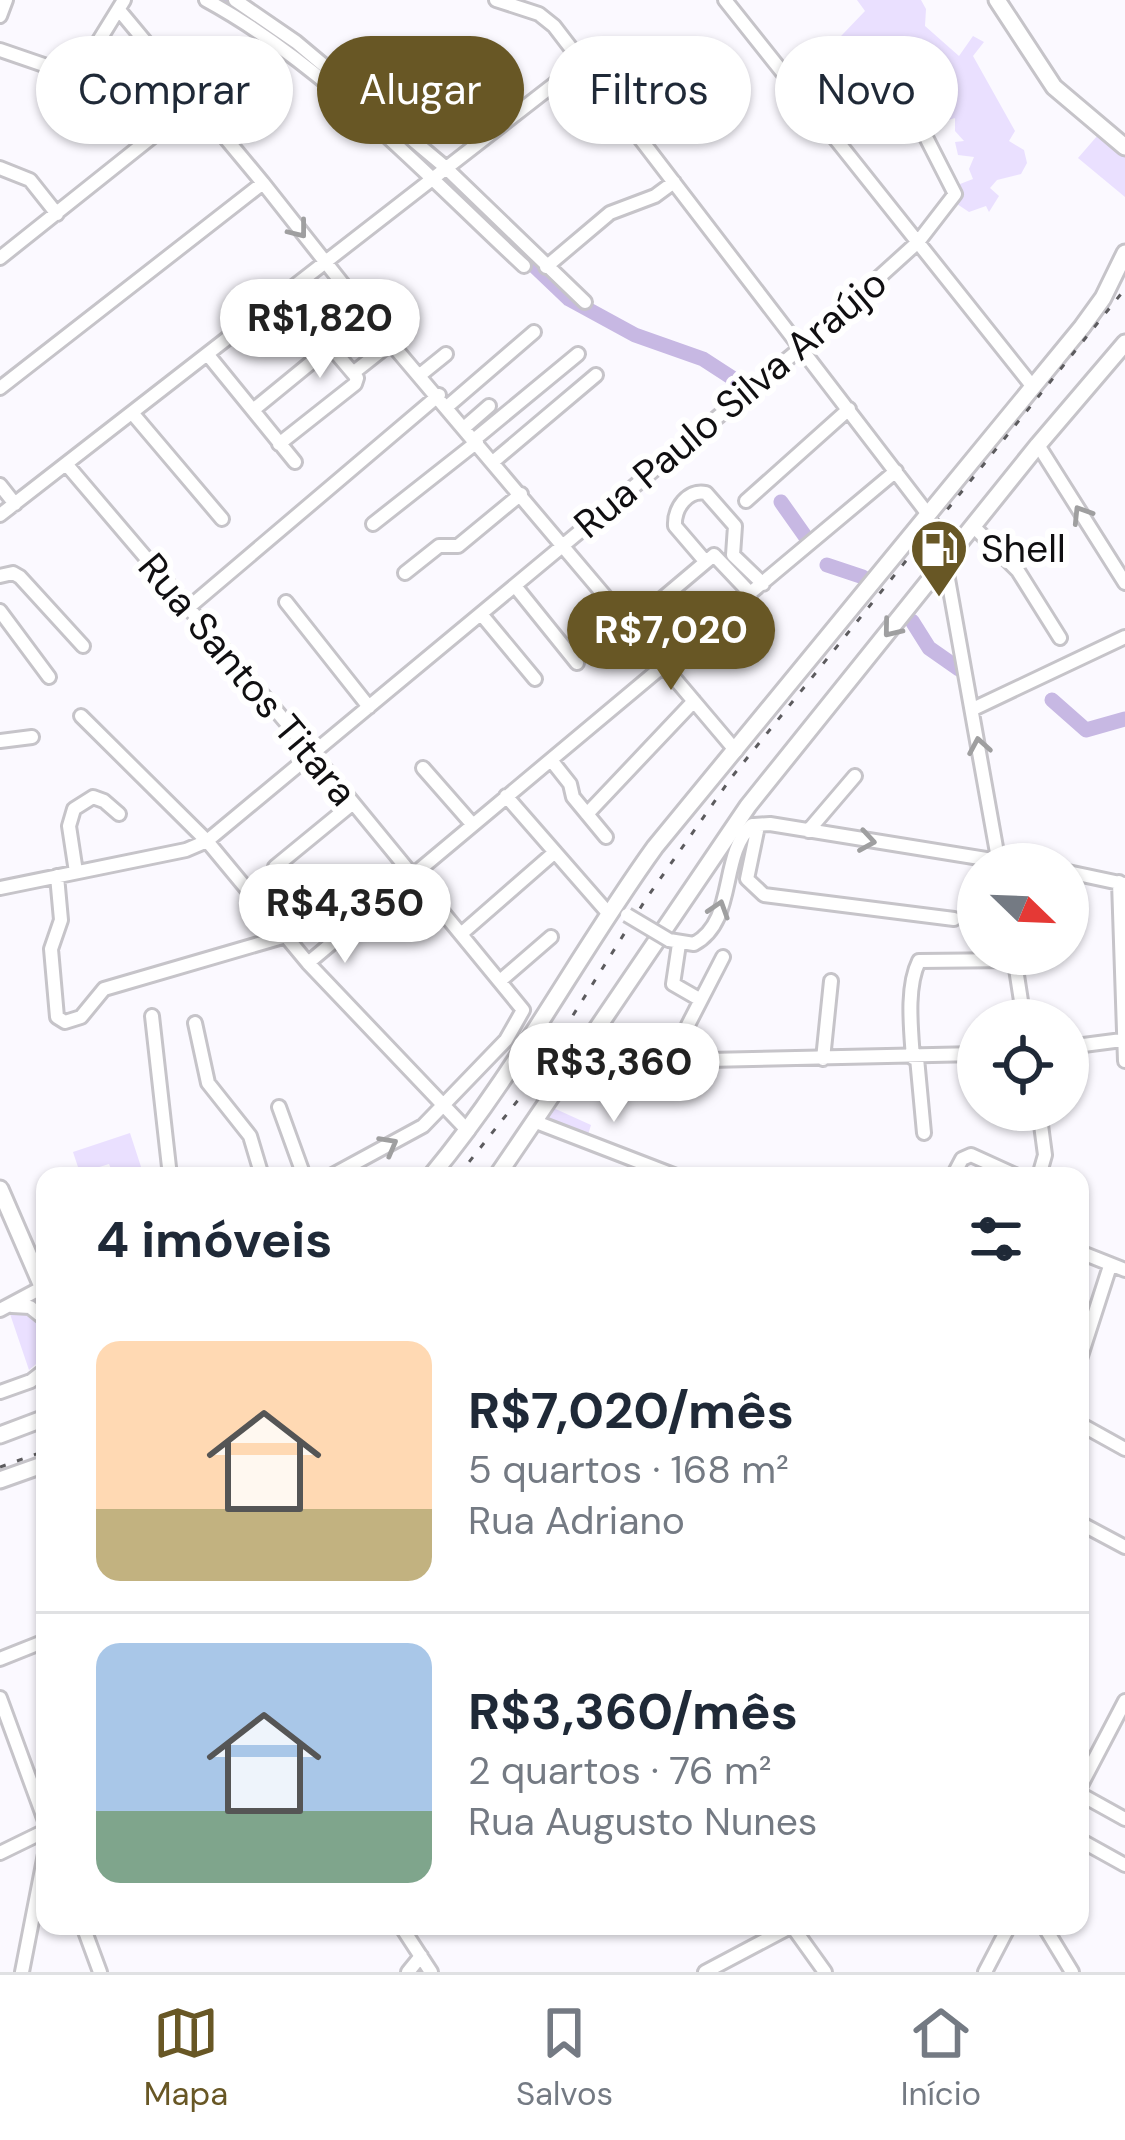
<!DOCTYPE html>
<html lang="pt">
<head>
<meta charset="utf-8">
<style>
  body { margin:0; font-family:"DM Sans",sans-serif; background:#f2f2f3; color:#1f2937; height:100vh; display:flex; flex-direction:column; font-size:45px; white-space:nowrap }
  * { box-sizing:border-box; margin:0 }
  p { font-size:39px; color:#747a83 }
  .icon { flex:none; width:66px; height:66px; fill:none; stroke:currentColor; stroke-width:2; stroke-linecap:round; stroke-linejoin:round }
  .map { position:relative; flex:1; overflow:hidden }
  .drawer { position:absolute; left:36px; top:1167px; width:1053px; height:768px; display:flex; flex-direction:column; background:#fff; border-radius:24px; box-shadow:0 3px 9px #0004 }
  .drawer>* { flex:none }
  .top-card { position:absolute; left:36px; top:36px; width:1053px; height:108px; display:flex; gap:24px }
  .needle { width:78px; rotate:113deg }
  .fabs { position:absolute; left:957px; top:843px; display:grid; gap:24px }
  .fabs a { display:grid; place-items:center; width:132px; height:132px; border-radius:50%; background:#fff; box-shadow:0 3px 9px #0004; font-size:60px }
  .price { position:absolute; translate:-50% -102px; padding:0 27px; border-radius:42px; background:#fff; color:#222; font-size:39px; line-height:78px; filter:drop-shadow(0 3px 6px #0008) }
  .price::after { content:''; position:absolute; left:50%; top:72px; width:36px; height:27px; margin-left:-18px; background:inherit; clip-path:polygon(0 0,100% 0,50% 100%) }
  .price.selected { background:#685725; color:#fff }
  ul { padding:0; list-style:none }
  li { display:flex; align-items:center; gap:36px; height:300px; padding:0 60px }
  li+li { border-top:3px solid #e0e1e3 }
  li span { display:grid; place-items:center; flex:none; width:336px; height:240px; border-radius:24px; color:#555 }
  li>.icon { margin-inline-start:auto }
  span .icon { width:144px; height:144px; fill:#fffc; stroke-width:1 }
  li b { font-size:51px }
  h2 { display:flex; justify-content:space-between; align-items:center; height:144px; padding:0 60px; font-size:51px }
  .tag { padding:0 42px; border-radius:54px; background:#fff; box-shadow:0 3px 9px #0004; font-size:42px; line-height:108px }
  .tag.selected { background:#685725; color:#fff }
  .dock { display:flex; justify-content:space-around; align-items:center; height:168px; border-top:3px solid #e0e1e3; background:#fff; font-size:33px; color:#747a83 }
  .dock a { display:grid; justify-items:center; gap:6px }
  .dock .selected { color:#685725 }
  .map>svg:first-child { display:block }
</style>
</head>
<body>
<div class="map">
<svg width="1125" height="1972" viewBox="0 0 1125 1972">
  <rect width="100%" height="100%" fill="#fbf9ff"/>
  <path fill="#eae0ff" d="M857 0H921L926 9 925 26 959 56 973 36 984 42 973 56 1015 131 1009 141 1024 150 1027 163 1021 174 997 180 990 188 999 196 989 212 986 206 969 212 957 204 960 184 973 179 969 169 974 157 958 155 955 142 964 141 955 131V118L945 121 927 75 916 81 913 74 908 79 900 72 834 125 798 81 865 11Z
    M1098 135 1125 156V197L1078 158Z
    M549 1106 591 1125 587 1138 540 1120Z
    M130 1133 144 1176H114L109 1164 80 1173 73 1152Z
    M19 1312 38 1318 45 1332 42 1359 29 1370 10 1314Z"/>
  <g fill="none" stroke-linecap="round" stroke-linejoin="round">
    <path stroke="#c7b8e3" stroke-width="15" d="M222 0 308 61
      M331 80 431 167
      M443 179 569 299 635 335 703 359 740 383
      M781 502 805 536
      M827 565 863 577
      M912 621 929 648 959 669
      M1052 700 1086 730 1125 719"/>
    <g stroke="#c6c4c9" stroke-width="18">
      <path id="minor" d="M206 0C324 64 426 175 524 266
        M235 0 296 42 445 167 585 302
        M496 0 539 14 554 26 927 513
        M725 0 1033 387
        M119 10 263 183 368 316 736 751
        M0 16 6 0
        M0 50 70 74 79 73 124 0
        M0 168 30 180 57 214
        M0 258 271 42
        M546 267 610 213 655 196 674 182
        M286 294 353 373
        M208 355 295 462
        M420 375 446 354
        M0 388 263 183
        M448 406 534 332
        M253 410 368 316
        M133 414 222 519
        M465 427 489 406
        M475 439 578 354
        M279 444 355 384 357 378 353 373 391 343
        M1038 445 1125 583
        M494 461 596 375
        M67 465 313 754 523 1010 506 1040 423 1126 331 1176
        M0 485 15 504
        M746 501 849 409
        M0 515 584 61
        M373 524 477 442
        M973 526 1018 571 1060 638
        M705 561 675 526C674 508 688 489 706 493L735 526 733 555 763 584
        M945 562 999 864
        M405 573 439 546H458L521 494
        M0 576 13 573 20 577 83 646
        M515 586 577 663
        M286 602 369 707
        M188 608 439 395
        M0 611 49 677
        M481 614 535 679
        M631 625 714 555 751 594
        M973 709 1125 637
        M81 716 207 841 308 963 468 1131
        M0 741 32 737
        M551 760 570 784 573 797 606 837
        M423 768 473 825
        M506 796 609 914
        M587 814 694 701
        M754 825 770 824 1017 864
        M758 826 747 879 764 895 954 919
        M808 831 855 776
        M275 867 353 803
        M76 872 69 826 74 809 93 797 104 801 119 814
        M1068 872 1124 884
        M57 876 61 920 51 949 57 1017 65 1022 81 1017 104 989 286 936
        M1119 882 1125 1061
        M0 888 186 850 207 841 802 347 918 242 955 194 907 100
        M461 934 555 852
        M669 940 694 944C737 921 719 855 752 825
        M679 944 673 984 699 999
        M1014 956 1024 1020
        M308 963 896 471
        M500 981 551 937
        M152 1016 170 1176
        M195 1023 208 1083 250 1136 262 1176
        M1068 1047 1122 1040
        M913 1058C911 1029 906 987 919 961L1014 960
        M917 1058 924 1133
        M823 1059 831 981
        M685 1062 688 1025 723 957
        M574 1063 978 1054
        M279 1107 304 1176
        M536 1122 676 1176
        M953 1176 962 1159 971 1155 1015 1175
        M1039 1176 1045 1155 1039 1110
        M1080 1252 1125 1270
        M12 1306 30 1307 45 1319
        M0 1310 45 1286
        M1080 1359 1110 1266
        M0 1392 31 1381 45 1370
        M1080 1424 1125 1449
        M1080 1523 1125 1547
        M0 1659 45 1641
        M0 1698 45 1821
        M1080 1787 1125 1701
        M1080 1794 1125 1819
        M1080 1840 1125 1865
        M0 1853 45 1831
        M83 1926 100 1972
        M401 1926 431 1972
        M792 1926 825 1972
        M1044 1926 1072 1972
        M22 1972 45 1854
        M408 1972 421 1956
        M705 1972 792 1926
        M985 1972 1009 1926"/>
    </g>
    <g stroke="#c6c4c9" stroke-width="21">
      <path id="major" d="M997 0 1054 87 1125 147
        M431 1176C516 1074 577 955 655 847L1082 327 1103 298 1125 253
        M497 1176 748 806 1038 445 1125 343
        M0 1189 45 1293
        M0 1435 45 1418
        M0 1480 45 1464"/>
    </g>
    <use href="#minor" stroke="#fff" stroke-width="12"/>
    <use href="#major" stroke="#fff" stroke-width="15"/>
    <path stroke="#5c5b5e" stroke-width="3" stroke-dasharray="6 12" stroke-linecap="butt" d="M458 1176 526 1090 646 899 731 778 1125 289
      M0 1467 45 1451"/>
    <g stroke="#c6c4c9" stroke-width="18" stroke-linecap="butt">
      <path id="minor-bridge" d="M627 915 669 940"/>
    </g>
    <use href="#minor-bridge" stroke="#fff" stroke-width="12"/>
  </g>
  <defs><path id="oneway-chevron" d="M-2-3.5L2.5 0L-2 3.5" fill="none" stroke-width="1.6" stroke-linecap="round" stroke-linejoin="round" transform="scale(3)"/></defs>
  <g stroke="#9f9fa0">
    <use href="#oneway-chevron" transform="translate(299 230) rotate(52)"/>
    <use href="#oneway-chevron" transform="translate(1081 514) rotate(-122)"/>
    <use href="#oneway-chevron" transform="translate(891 629) rotate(129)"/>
    <use href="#oneway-chevron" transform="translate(979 746) rotate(-100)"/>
    <use href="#oneway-chevron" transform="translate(867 841) rotate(9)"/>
    <use href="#oneway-chevron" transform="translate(719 909) rotate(-72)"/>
    <use href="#oneway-chevron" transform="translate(389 1145) rotate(-29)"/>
  </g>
  <defs>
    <g id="fuel-pin" transform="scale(3)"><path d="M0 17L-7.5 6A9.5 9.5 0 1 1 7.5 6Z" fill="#685725" stroke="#fff"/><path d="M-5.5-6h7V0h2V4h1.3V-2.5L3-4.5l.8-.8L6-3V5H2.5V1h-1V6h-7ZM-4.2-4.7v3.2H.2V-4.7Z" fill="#fff"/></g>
  </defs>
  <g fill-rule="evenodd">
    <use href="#fuel-pin" x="939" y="548"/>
  </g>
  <g text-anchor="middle" stroke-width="12" stroke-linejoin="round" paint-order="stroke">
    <g font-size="39" fill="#100f11" stroke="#fff">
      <text transform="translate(730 403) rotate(-40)" y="14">Rua Paulo Silva Araújo</text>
      <text transform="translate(248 679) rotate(50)" y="14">Rua Santos Titara</text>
    </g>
    <g font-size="39" fill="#100f11" stroke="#fff" text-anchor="start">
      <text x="981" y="562">Shell</text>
    </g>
  </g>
</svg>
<div class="fabs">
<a><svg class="needle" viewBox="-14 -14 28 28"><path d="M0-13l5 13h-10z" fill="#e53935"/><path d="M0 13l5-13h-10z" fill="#747a83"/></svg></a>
<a><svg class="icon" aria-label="locate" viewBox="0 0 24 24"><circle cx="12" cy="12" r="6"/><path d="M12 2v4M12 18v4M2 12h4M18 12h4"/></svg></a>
</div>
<b class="price" style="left:320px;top:381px">R$1,820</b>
<b class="price selected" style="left:671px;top:693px">R$7,020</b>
<b class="price" style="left:345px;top:966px">R$4,350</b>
<b class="price" style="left:614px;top:1125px">R$3,360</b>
<div class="top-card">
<a class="tag">Comprar</a>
<a class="tag selected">Alugar</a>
<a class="tag">Filtros</a>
<a class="tag">Novo</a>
</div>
<section class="drawer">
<h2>4 imóveis<svg class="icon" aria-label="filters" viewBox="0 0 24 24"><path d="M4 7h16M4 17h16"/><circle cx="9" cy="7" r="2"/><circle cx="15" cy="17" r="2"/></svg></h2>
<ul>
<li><span style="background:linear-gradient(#ffd9b3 70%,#c2b280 0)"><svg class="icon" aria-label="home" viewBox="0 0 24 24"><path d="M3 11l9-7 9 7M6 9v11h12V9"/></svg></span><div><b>R$7,020/mês</b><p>5 quartos · 168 m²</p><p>Rua Adriano</p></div></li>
<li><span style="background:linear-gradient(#a9c7e8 70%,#7fa58c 0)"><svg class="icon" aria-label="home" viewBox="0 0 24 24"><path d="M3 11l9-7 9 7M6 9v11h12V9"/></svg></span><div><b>R$3,360/mês</b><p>2 quartos · 76 m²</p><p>Rua Augusto Nunes</p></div></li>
</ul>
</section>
</div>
<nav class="dock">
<a class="selected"><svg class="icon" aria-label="map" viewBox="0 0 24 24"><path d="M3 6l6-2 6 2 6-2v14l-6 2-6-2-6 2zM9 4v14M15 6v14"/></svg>Mapa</a>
<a><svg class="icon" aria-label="saved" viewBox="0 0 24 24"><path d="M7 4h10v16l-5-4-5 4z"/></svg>Salvos</a>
<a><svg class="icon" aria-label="home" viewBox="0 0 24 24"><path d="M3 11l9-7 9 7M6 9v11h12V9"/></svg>Início</a>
</nav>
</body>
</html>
